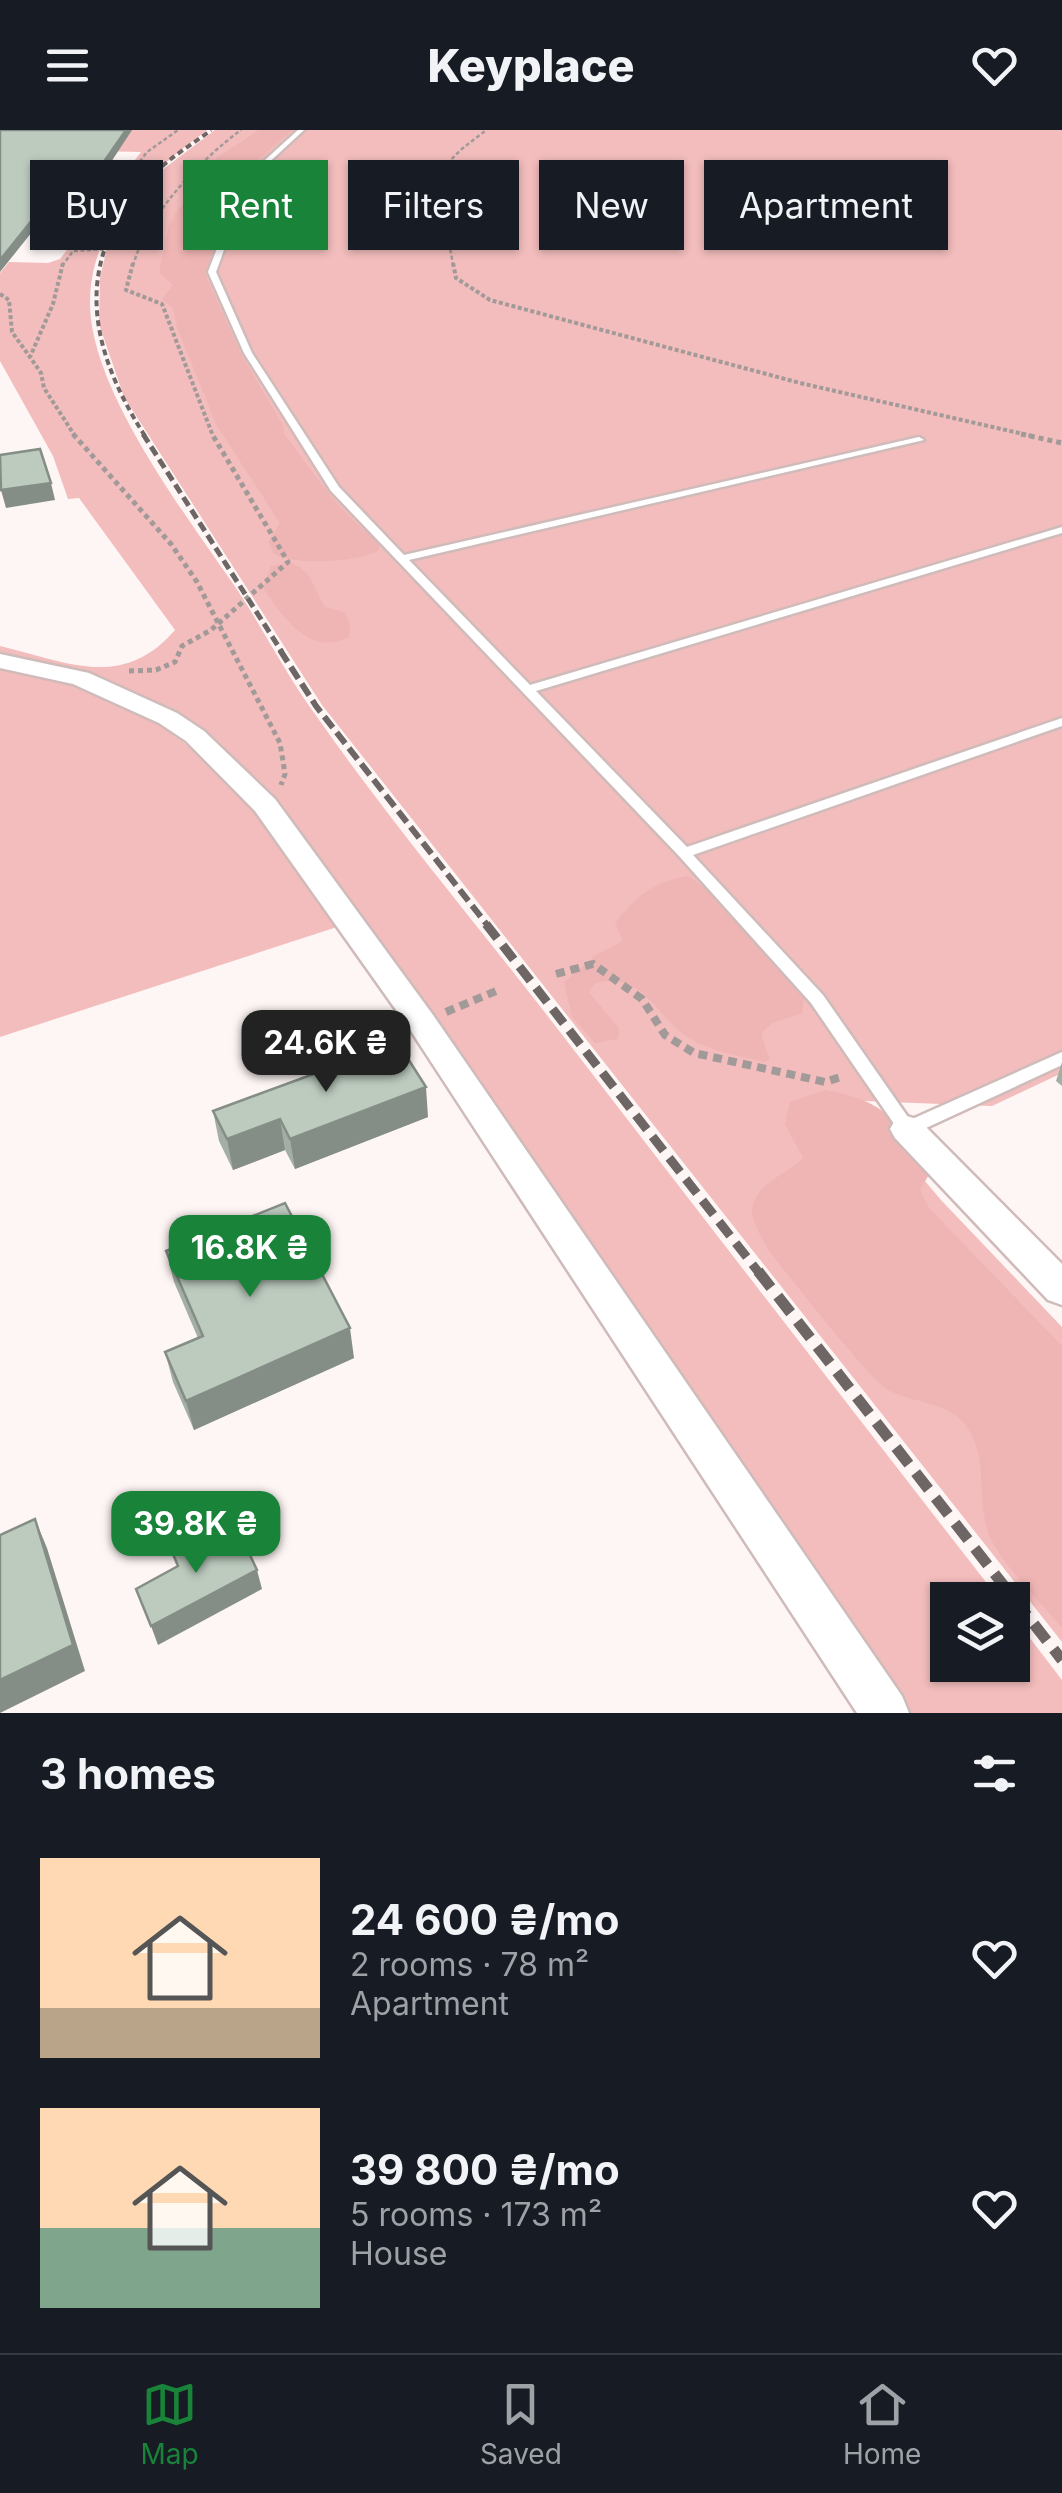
<!DOCTYPE html>
<html lang="en">
<head>
<meta charset="utf-8">
<style>
  body { margin:0; font-family:Inter,sans-serif; background:#20242c; color:#f1f3f6; height:100vh; display:flex; flex-direction:column; font-size:38px; white-space:nowrap }
  * { box-sizing:border-box; margin:0 }
  p { font-size:32px; color:#9ea1a6 }
  .icon { flex:none; width:55px; height:55px; fill:none; stroke:currentColor; stroke-width:2; stroke-linecap:round; stroke-linejoin:round }
  .map { position:relative; height:1583px; overflow:hidden }
  .drawer { display:flex; flex-direction:column; background:#171b24; flex:1 }
  .drawer>* { flex:none }
  .top-card { position:absolute; left:30px; top:30px; width:1002px; height:90px; display:flex; gap:20px }
  .fabs { position:absolute; left:930px; top:1452px; display:grid; gap:20px }
  .fabs a { display:grid; place-items:center; width:100px; height:100px; border-radius:0px; background:#171b24; box-shadow:0 2px 8px #0004; font-size:50px }
  .price { position:absolute; translate:-50% -85px; padding:0 22px; border-radius:20px; background:#188339; color:#fff; font-size:32px; line-height:65px; filter:drop-shadow(0 2px 5px #0008) }
  .price::after { content:''; position:absolute; left:50%; top:60px; width:30px; height:22px; margin-left:-15px; background:inherit; clip-path:polygon(0 0,100% 0,50% 100%) }
  .price.current { background:#222; color:#fff }
  ul { padding:0; list-style:none }
  li { display:flex; align-items:center; gap:30px; height:250px; padding:0 40px }
  li span { display:grid; place-items:center; flex:none; width:280px; height:200px; border-radius:0px; color:#555 }
  li>.icon { margin-inline-start:auto }
  span .icon { width:120px; height:120px; fill:#fffc; stroke-width:1 }
  li b { font-size:42px }
  h2 { display:flex; justify-content:space-between; align-items:center; height:120px; padding:0 40px; font-size:42px }
  .tag { padding:0 35px; border-radius:0px; background:#171b24; box-shadow:0 2px 8px #0004; font-size:35px; line-height:90px }
  .tag.current { background:#188339; color:#fff }
  header { display:flex; justify-content:space-between; align-items:center; height:130px; padding:0 40px; background:#171b24; font-size:45px; font-weight:800 }
  .menu { display:flex; justify-content:space-around; align-items:center; height:140px; border-top:2px solid #363941; background:#171b24; font-size:28px; color:#9ea1a6 }
  .menu a { display:grid; justify-items:center; gap:5px }
  .menu .current { color:#188339 }
  .map>svg:first-child { display:block }
</style>
</head>
<body>
<header><svg class="icon" aria-label="menu" viewBox="0 0 24 24"><path d="M4 6h16M4 12h16M4 18h16"/></svg>Keyplace<svg class="icon" aria-label="heart" viewBox="0 0 24 24"><path d="M12 20l-8-8c-3-5 5-10 8-4 3-6 11-1 8 4z"/></svg></header>
<div class="map">
<svg width="1062" height="1583" viewBox="0 0 1062 1583">
  <rect width="100%" height="100%" fill="#fef6f5"/>
  <path fill="#f2bdbc" d="M113 0H207C149 43 90 94 90 173 90 261 189 389 238 461 263 499 284 540 310 577 382 681 465 780 543 880 695 1077 847 1274 1000 1470H948V1535H1012L1013 1486 1062 1550V1583H911L508 998 280 678 173 585 0 527V516C68 532 122 561 175 500L79 368 68 369 53 326 0 231V143L9 132 48 133 60 129 141 22 95 21Z
    M215 0H1062V943L992 976 864 971 870 986 941 1070 1062 1197V1512L322 575 124 267 99 194 100 147 107 119 133 71 162 40Z
    M0 538C24 543 51 546 75 554 211 605 259 683 337 797L0 907Z"/>
  <path fill="#eeb5b4" d="M259 0H293L254 33 234 55 205 144 241 224 283 295 284 304C313 341 341 387 381 412L378 421C355 432 297 436 274 424L268 412 280 393 217 296 177 198 173 178 162 169 173 155 159 143 169 95 178 79 203 57 200 48 214 37 216 28Z
    M290 433C311 438 315 461 325 477L344 482 350 495 349 507C309 528 282 485 263 458L271 436Z
    M688 746 704 757 804 868 802 883 772 893 761 904 770 930 764 932C741 926 715 922 694 911 658 892 646 840 595 853L589 862 619 899 618 909 595 913 572 887 564 852 596 825 623 811 615 793C636 766 654 752 688 746Z
    M825 960C890 972 896 991 930 1043L920 1060 929 1078 1062 1216V1498C1041 1472 1005 1438 991 1409 974 1371 991 1325 964 1293 945 1271 912 1273 888 1260 871 1251 787 1144 770 1122 764 1113 752 1092 752 1081 754 1053 787 1045 803 1028L785 994 790 972Z"/>
  <g fill="none" stroke-linecap="round" stroke-linejoin="round">
    <g stroke="#cfbbba" stroke-width="5">
      <path id="service" d="M298 0H304L249 51 216 142 252 223 339 357 404 425 919 307 924 310 409 430 530 555 1062 397V403L536 561 687 717 1062 588V596L693 725 823 865 910 990 1062 922V935L913 1004 907 1006 901 1004 811 873 679 726 331 361 244 223 208 142 243 50Z"/>
    </g>
    <g stroke="#cfbbba" stroke-width="5">
      <path id="minor" d="M0 524 89 543 177 583 204 601 275 669 433 885 902 1566 909 1583H857L411 901 255 681 186 611 159 593 73 554 0 538Z
        M907 986 919 990 1062 1134V1175L1048 1170 895 1008 890 999 895 990Z"/>
    </g>
    <path stroke="#a29a99" stroke-width="2.5" stroke-dasharray="4 2.5" stroke-linecap="butt" d="M74 121 123 118 139 112
      M62 136 147 22 178 0
      M133 136C146 86 200 30 241 0
      M453 136C450 109 434 64 445 39 453 23 473 11 486 0"/>
    <path stroke="#a29a99" stroke-width="4" stroke-dasharray="4 2.5" stroke-linecap="butt" d="M63 133 53 174 30 227 41 243 44 258 75 306
      M133 133 126 160 162 174 213 306
      M453 133 456 148 490 170 800 253 1032 306
      M0 164 9 170 12 202 30 227"/>
    <path stroke="#a29a99" stroke-width="5" stroke-dasharray="5 4" stroke-linecap="butt" d="M73 304 171 414 197 452 280 613 285 644 281 655
      M1021 304 1062 313
      M129 541 156 540 175 532 182 516 211 500 288 432 212 304"/>
    <path stroke="#a29a99" stroke-width="8" stroke-dasharray="9 6" stroke-linecap="butt" d="M556 844 593 834 642 869 665 905 694 923 825 952 844 946
      M446 882 496 861"/>
    <use href="#service" fill="#fff" fill-rule="evenodd"/>
    <use href="#minor" fill="#fff" fill-rule="evenodd"/>
    <path stroke="#6e6665" stroke-width="4" stroke-dasharray="6 4" stroke-linecap="butt" d="M145 306C86 214 71 125 156 42 172 26 193 14 211 0"/>
    <path stroke="#6e6665" stroke-width="5" stroke-dasharray="10 5" stroke-linecap="butt" d="M143 304 282 522"/>
    <path stroke="#6e6665" stroke-width="6" stroke-dasharray="14 6" stroke-linecap="butt" d="M280 520 316 576 488 796"/>
    <path stroke="#6e6665" stroke-width="9" stroke-dasharray="18 9" stroke-linecap="butt" d="M486 794 760 1144"/>
    <path stroke="#6e6665" stroke-width="11" stroke-dasharray="21 11" stroke-linecap="butt" d="M758 1141 1062 1530"/>
  </g>
  <path fill="#a3afa4" d="M0 0H132L105 41 80 42Z
    M1062 932V956L1056 951Z
    M213 981 428 987 295 1039 285 1020 233 1040 219 1011Z
    M166 1121 354 1228 194 1300 173 1252 165 1222 198 1208 174 1152Z"/>
  <path fill="#848e86" d="M126 0H132L105 41 103 33Z
    M78 33 80 42 0 142V130Z
    M51 353 55 370 6 378 1 360Z
    M426 957 428 987 295 1039 290 1009Z
    M280 989 285 1020 233 1040 227 1009Z
    M350 1198 354 1228 194 1300 186 1271Z
    M35 1389 47 1418 85 1541 0 1583V1550Z
    M257 1440 262 1459 158 1515 151 1496Z"/>
  <path fill="#bdcbbf" stroke="#848e86" stroke-width="2.5" d="M0 0H126L103 33H78L0 130Z
    M40 319 51 353 1 360 0 325Z
    M398 913 426 957 290 1009 280 989 227 1009 213 981Z
    M285 1073 350 1198 186 1271 165 1222 203 1206 166 1121Z
    M35 1389 73 1515 0 1550V1405Z
    M216 1402 222 1416 241 1406 257 1440 151 1496 136 1459 178 1436 173 1424Z"/>
</svg>
<div class="fabs">
<a><svg class="icon" aria-label="layers" viewBox="0 0 24 24"><path d="M12 4l9 5-9 5-9-5zM3 14l9 5 9-5"/></svg></a>
</div>
<b class="price current" style="left:326px;top:965px">24.6K ₴</b>
<b class="price" style="left:250px;top:1170px">16.8K ₴</b>
<b class="price" style="left:196px;top:1446px">39.8K ₴</b>
<div class="top-card">
<a class="tag">Buy</a>
<a class="tag current">Rent</a>
<a class="tag">Filters</a>
<a class="tag">New</a>
<a class="tag">Apartment</a>
</div>
</div>
<section class="drawer">
<h2>3 homes<svg class="icon" aria-label="filters" viewBox="0 0 24 24"><path d="M4 7h16M4 17h16"/><circle cx="9" cy="7" r="2"/><circle cx="15" cy="17" r="2"/></svg></h2>
<ul>
<li><span style="background:linear-gradient(#ffd9b3 75%,#b9a48a 0)"><svg class="icon" aria-label="home" viewBox="0 0 24 24"><path d="M3 11l9-7 9 7M6 9v11h12V9"/></svg></span><div><b>24 600 ₴/mo</b><p>2 rooms · 78 m²</p><p>Apartment</p></div><svg class="icon" aria-label="heart" viewBox="0 0 24 24"><path d="M12 20l-8-8c-3-5 5-10 8-4 3-6 11-1 8 4z"/></svg></li>
<li><span style="background:linear-gradient(#ffd9b3 60%,#7fa58c 0)"><svg class="icon" aria-label="home" viewBox="0 0 24 24"><path d="M3 11l9-7 9 7M6 9v11h12V9"/></svg></span><div><b>39 800 ₴/mo</b><p>5 rooms · 173 m²</p><p>House</p></div><svg class="icon" aria-label="heart" viewBox="0 0 24 24"><path d="M12 20l-8-8c-3-5 5-10 8-4 3-6 11-1 8 4z"/></svg></li>
</ul>
</section>
<nav class="menu">
<a class="current"><svg class="icon" aria-label="map" viewBox="0 0 24 24"><path d="M3 6l6-2 6 2 6-2v14l-6 2-6-2-6 2zM9 4v14M15 6v14"/></svg>Map</a>
<a><svg class="icon" aria-label="saved" viewBox="0 0 24 24"><path d="M7 4h10v16l-5-4-5 4z"/></svg>Saved</a>
<a><svg class="icon" aria-label="home" viewBox="0 0 24 24"><path d="M3 11l9-7 9 7M6 9v11h12V9"/></svg>Home</a>
</nav>
</body>
</html>
